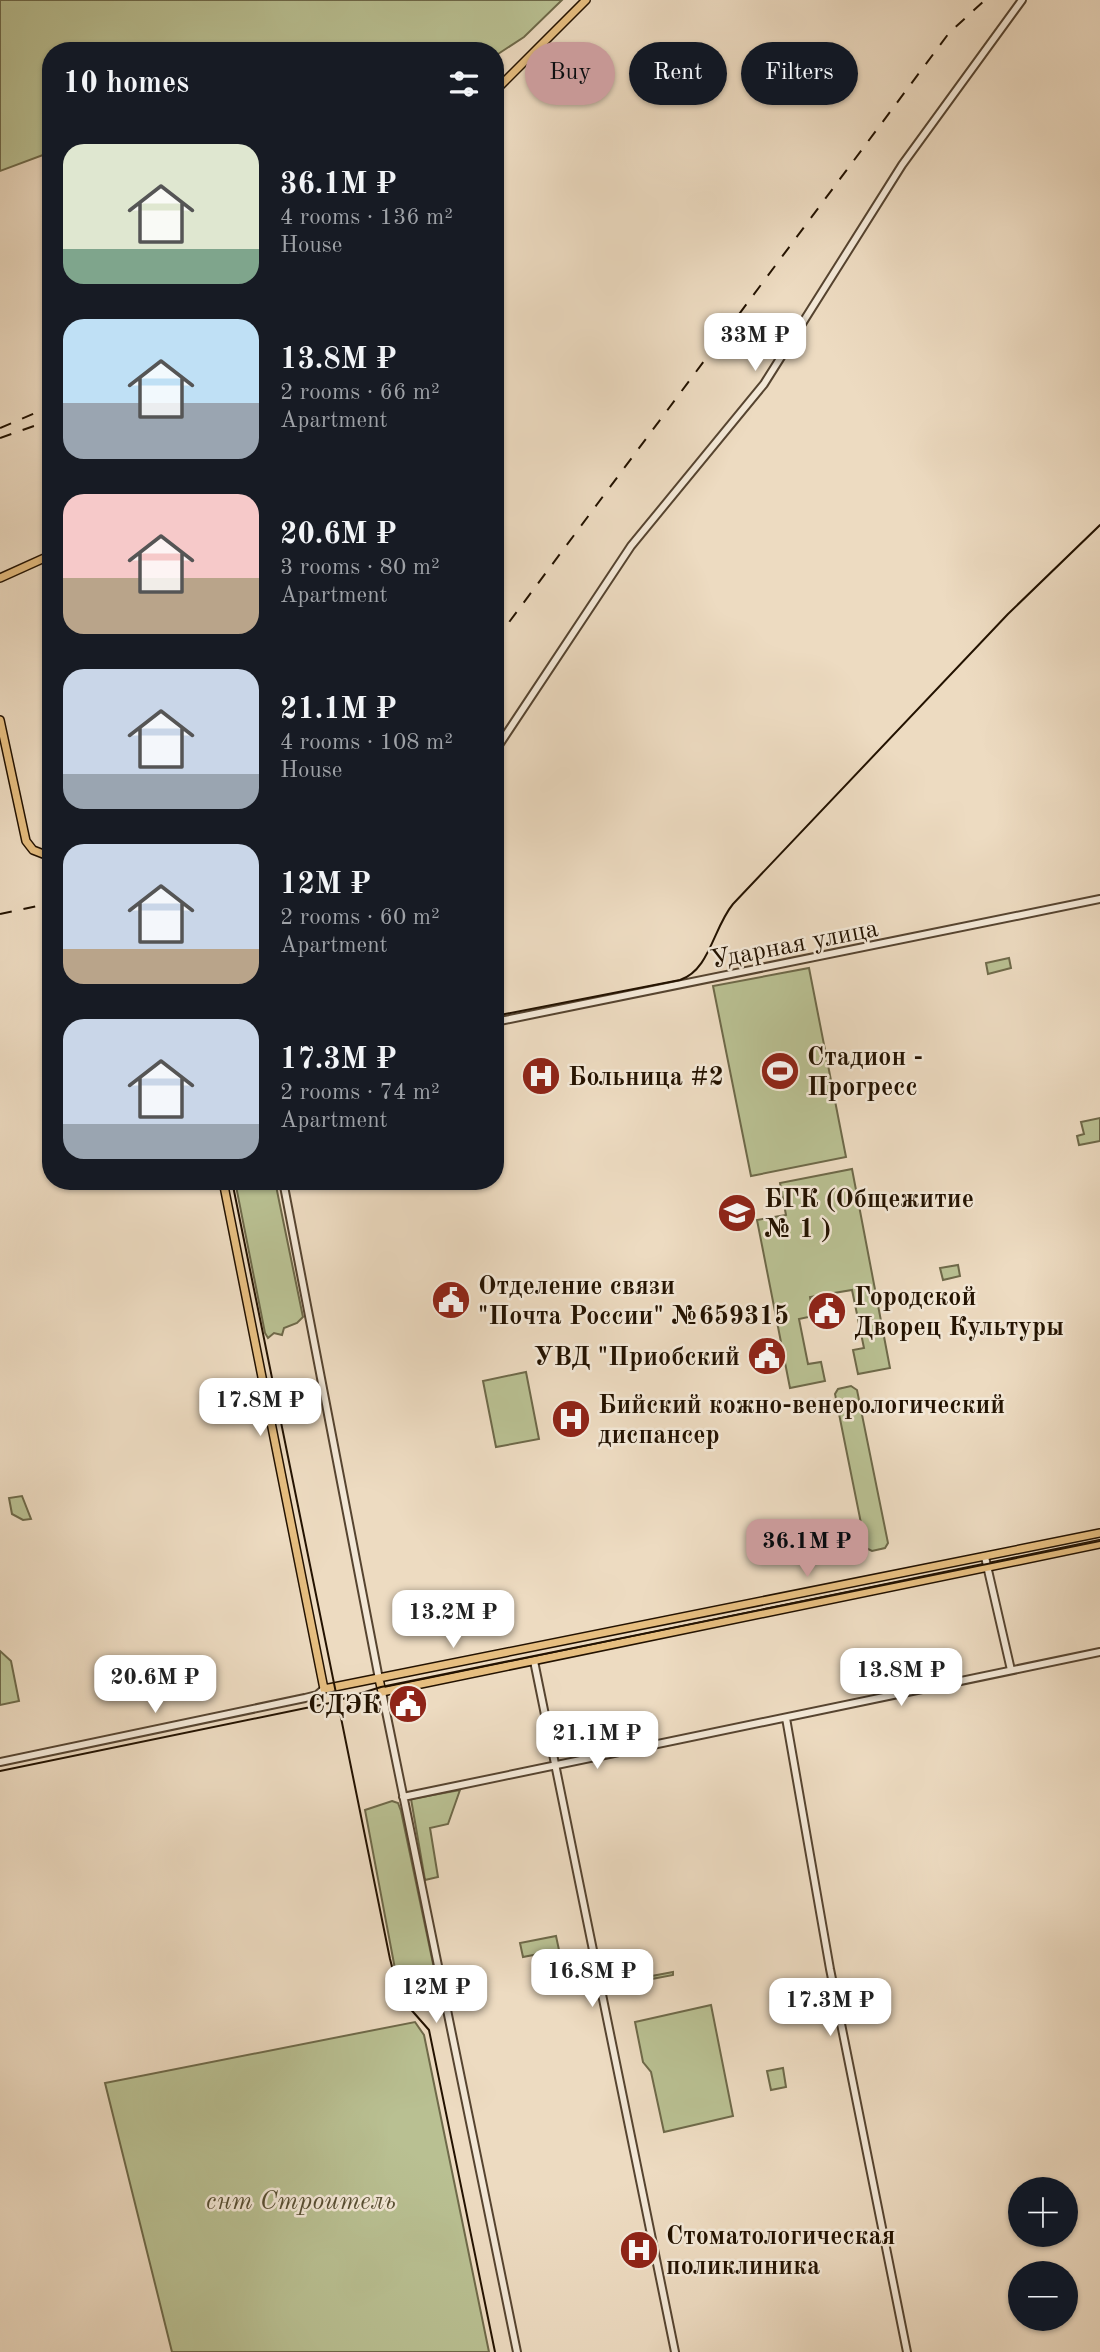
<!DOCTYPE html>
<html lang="en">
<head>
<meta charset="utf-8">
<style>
  body { margin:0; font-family:"Old Standard TT",serif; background:#242831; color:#f1f3f6; height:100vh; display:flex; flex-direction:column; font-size:26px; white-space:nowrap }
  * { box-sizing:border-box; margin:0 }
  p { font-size:23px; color:#9ea1a6 }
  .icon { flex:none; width:38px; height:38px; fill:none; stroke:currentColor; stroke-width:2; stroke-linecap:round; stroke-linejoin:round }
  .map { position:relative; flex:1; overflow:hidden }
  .drawer { position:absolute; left:42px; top:42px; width:462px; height:1148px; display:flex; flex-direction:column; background:#171b24; border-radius:28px; box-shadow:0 2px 5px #0004 }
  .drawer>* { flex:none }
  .banner { position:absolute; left:525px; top:42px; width:469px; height:63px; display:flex; gap:14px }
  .tools { position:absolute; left:1008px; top:2177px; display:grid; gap:14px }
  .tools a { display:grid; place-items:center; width:70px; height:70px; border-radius:50%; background:#171b24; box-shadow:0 2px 5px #0004; font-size:35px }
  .price { position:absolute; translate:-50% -60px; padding:0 16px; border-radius:14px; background:#fff; color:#222; font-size:23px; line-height:46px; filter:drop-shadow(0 2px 4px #0008) }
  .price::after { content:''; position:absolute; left:50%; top:42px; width:21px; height:16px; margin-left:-10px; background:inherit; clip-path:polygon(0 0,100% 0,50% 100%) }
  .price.on { background:#c59692; color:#111 }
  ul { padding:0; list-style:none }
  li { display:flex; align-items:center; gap:21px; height:175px; padding:0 21px }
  li span { display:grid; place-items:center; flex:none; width:196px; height:140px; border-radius:21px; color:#555 }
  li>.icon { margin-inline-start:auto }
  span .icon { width:84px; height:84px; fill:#fffc; stroke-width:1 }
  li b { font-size:30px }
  h2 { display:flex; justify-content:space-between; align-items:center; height:84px; padding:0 21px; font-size:30px }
  .pill { padding:0 24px; border-radius:32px; background:#171b24; box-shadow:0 2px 5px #0004; font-size:24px; line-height:63px }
  .pill.on { background:#c59692; color:#111 }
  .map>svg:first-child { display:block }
</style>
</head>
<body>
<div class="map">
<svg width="1100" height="2352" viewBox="0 0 1100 2352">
  <rect width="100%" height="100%" fill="#eddbc1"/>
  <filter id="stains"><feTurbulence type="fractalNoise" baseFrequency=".00286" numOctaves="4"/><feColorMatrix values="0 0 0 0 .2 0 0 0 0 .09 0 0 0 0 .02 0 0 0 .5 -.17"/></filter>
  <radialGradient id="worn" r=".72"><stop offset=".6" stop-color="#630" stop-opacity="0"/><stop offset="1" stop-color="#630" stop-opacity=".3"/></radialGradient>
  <path fill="#b9c092" stroke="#6e6949" stroke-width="2" d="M0 0H562L524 37 495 56V51H51V152L0 171Z
    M1009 958 1011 968 988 974 986 963Z
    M809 968 846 1157 751 1176 713 986Z
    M1100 1118V1141L1079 1145 1077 1136 1084 1134 1081 1122Z
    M852 1169 890 1368 858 1374 853 1350 864 1348 852 1290 810 1297 813 1316 799 1319 808 1364 821 1362 825 1381 790 1388 757 1220 786 1215 780 1183Z
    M235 1181H275L303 1317 297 1323 284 1328 282 1335 274 1333 268 1338 265 1333Z
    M958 1265 960 1276 943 1280 940 1268Z
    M526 1372 539 1439 496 1447 483 1381Z
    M851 1386 857 1390 888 1543 885 1548 872 1551 866 1548 835 1394 838 1389Z
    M22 1496 31 1519 23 1520 12 1514 9 1498Z
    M0 1651 11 1661 19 1701 0 1705Z
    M460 1790 448 1824 430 1828 438 1877 425 1880 411 1799Z
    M392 1801 398 1803 401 1811 435 1973 433 1985 428 1984 425 1972 409 1973 395 1969 365 1810Z
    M556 1936 559 1950 523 1957 520 1943Z
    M673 1972V1975L610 1987 609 1984Z
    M711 2005 733 2116 664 2132 651 2072 643 2062 635 2022Z
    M415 2022 424 2035 489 2352H172L105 2083Z
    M783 2068 786 2087 771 2090 767 2071Z"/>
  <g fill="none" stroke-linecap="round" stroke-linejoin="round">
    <g stroke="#564430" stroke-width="10">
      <path id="minor" d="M495 751 631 546 764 384 902 165 1022 0
        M495 1022 1100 899
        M283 1181 379 1679
        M985 1557 1011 1670
        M534 1661 675 2352
        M382 1692 517 2352
        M786 1718 830 1969 907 2352
        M0 1762 305 1698 317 1695 324 1689
        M403 1797 1100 1652"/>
    </g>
    <g stroke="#231200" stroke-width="10">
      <path id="major" d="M495 91 586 0
        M0 578 51 555
        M0 720 26 841 33 850 51 857
        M223 1181 324 1689 1100 1533
        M379 1679 382 1692 1100 1544"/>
    </g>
    <use href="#minor" stroke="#f3e8d7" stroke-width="6"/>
    <use href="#major" stroke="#e6be80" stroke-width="7"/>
    <path stroke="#231200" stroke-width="2" d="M495 1016 680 980C710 970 713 928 733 904L1008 614 1100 525
      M232 1181 390 1959 400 1997 429 2030 495 2352
      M0 1771 330 1703 381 1687 1100 1541"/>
    <path stroke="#231200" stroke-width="2" stroke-dasharray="12 12" stroke-linecap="butt" d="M0 428 40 411
      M0 438 51 420
      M495 641 949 33 985 0
      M0 914 51 903"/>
  </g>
  <defs>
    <g id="stadium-disc" transform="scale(2.0125)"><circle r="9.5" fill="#8f2418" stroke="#f3e8d7"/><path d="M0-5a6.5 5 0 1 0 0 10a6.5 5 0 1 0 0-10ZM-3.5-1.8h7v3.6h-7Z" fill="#fff"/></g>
    <g id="hospital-disc" transform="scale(2.0125)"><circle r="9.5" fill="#8f2418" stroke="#f3e8d7"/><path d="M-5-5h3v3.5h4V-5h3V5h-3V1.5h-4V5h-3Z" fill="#fff"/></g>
    <g id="university-disc" transform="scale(2.0125)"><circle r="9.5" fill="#8f2418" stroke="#f3e8d7"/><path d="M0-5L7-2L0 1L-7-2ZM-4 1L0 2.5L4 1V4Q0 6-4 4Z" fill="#fff"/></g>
    <g id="civic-disc" transform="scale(2.0125)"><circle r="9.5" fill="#8f2418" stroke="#f3e8d7"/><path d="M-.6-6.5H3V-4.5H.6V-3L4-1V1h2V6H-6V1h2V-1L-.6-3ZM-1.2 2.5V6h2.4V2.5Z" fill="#fff"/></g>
  </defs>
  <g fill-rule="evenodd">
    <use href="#stadium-disc" x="780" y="1071"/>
    <use href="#hospital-disc" x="541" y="1076"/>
    <use href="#university-disc" x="737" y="1213"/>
    <use href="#civic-disc" x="451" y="1300"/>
    <use href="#civic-disc" x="827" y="1311"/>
    <use href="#civic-disc" x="767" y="1356"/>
    <use href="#hospital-disc" x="571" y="1419"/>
    <use href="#civic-disc" x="408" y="1704"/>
    <use href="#hospital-disc" x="639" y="2250"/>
  </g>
  <g text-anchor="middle" stroke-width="5" stroke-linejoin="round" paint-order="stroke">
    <g font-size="26" fill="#231200" stroke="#f3e8d7">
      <text transform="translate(794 943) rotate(-11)" y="9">Ударная улица</text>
    </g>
    <g font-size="26" font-weight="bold" fill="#231200" stroke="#f3e8d7" text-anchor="start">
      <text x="807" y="1065">Стадион -<tspan x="807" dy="30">Прогресс</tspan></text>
      <text x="568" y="1085">Больница #2</text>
      <text x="764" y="1207">БГК (Общежитие<tspan x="764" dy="30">№ 1 )</tspan></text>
      <text x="478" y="1294">Отделение связи<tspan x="478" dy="30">"Почта России" №659315</tspan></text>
      <text x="854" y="1305">Городской<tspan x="854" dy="30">Дворец Культуры</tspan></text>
      <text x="740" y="1365" text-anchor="end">УВД "Приобский</text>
      <text x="598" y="1413">Бийский кожно-венерологический<tspan x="598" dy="30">диспансер</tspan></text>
      <text x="381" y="1713" text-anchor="end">СДЭК</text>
      <text x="666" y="2244">Стоматологическая<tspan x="666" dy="30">поликлиника</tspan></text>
    </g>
    <g font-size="26" font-style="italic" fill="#584f33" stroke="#f3e8d7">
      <text x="301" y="2209">снт Строитель</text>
    </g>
  </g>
  <rect width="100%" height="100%" filter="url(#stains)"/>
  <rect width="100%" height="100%" fill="url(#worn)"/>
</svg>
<div class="tools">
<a>+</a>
<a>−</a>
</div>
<b class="price" style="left:755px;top:373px">33M ₽</b>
<b class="price" style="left:260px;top:1438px">17.8M ₽</b>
<b class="price on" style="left:807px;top:1579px">36.1M ₽</b>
<b class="price" style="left:453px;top:1650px">13.2M ₽</b>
<b class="price" style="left:901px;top:1708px">13.8M ₽</b>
<b class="price" style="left:155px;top:1715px">20.6M ₽</b>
<b class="price" style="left:597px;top:1771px">21.1M ₽</b>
<b class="price" style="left:592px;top:2009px">16.8M ₽</b>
<b class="price" style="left:436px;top:2025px">12M ₽</b>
<b class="price" style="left:830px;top:2038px">17.3M ₽</b>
<div class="banner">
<a class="pill on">Buy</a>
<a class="pill">Rent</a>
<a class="pill">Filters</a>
</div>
<section class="drawer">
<h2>10 homes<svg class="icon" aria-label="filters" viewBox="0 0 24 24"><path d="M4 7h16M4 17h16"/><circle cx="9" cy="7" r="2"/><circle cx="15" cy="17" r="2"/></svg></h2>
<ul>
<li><span style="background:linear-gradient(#dfe7d0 75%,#7fa58c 0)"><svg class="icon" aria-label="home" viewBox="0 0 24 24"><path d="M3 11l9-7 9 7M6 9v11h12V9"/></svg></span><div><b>36.1M ₽</b><p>4 rooms · 136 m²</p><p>House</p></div></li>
<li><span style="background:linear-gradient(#bfe0f5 60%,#9aa5b1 0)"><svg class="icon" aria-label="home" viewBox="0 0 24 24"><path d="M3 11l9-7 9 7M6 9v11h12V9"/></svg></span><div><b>13.8M ₽</b><p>2 rooms · 66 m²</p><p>Apartment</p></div></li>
<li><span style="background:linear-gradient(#f6c9c9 60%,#b9a48a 0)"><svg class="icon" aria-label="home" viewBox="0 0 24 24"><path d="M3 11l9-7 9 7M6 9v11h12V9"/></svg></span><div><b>20.6M ₽</b><p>3 rooms · 80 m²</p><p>Apartment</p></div></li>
<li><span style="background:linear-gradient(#c9d6e8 75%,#9aa5b1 0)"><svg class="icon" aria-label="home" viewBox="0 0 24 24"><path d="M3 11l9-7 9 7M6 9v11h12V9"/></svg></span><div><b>21.1M ₽</b><p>4 rooms · 108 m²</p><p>House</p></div></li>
<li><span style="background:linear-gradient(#c9d6e8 75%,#b9a48a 0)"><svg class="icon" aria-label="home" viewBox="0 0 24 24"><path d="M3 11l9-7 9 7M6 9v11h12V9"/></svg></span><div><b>12M ₽</b><p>2 rooms · 60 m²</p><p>Apartment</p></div></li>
<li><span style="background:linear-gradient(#c9d6e8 75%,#9aa5b1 0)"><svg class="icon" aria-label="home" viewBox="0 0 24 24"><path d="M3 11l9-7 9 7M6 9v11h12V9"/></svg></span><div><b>17.3M ₽</b><p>2 rooms · 74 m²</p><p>Apartment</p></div></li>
</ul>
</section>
</div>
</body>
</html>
